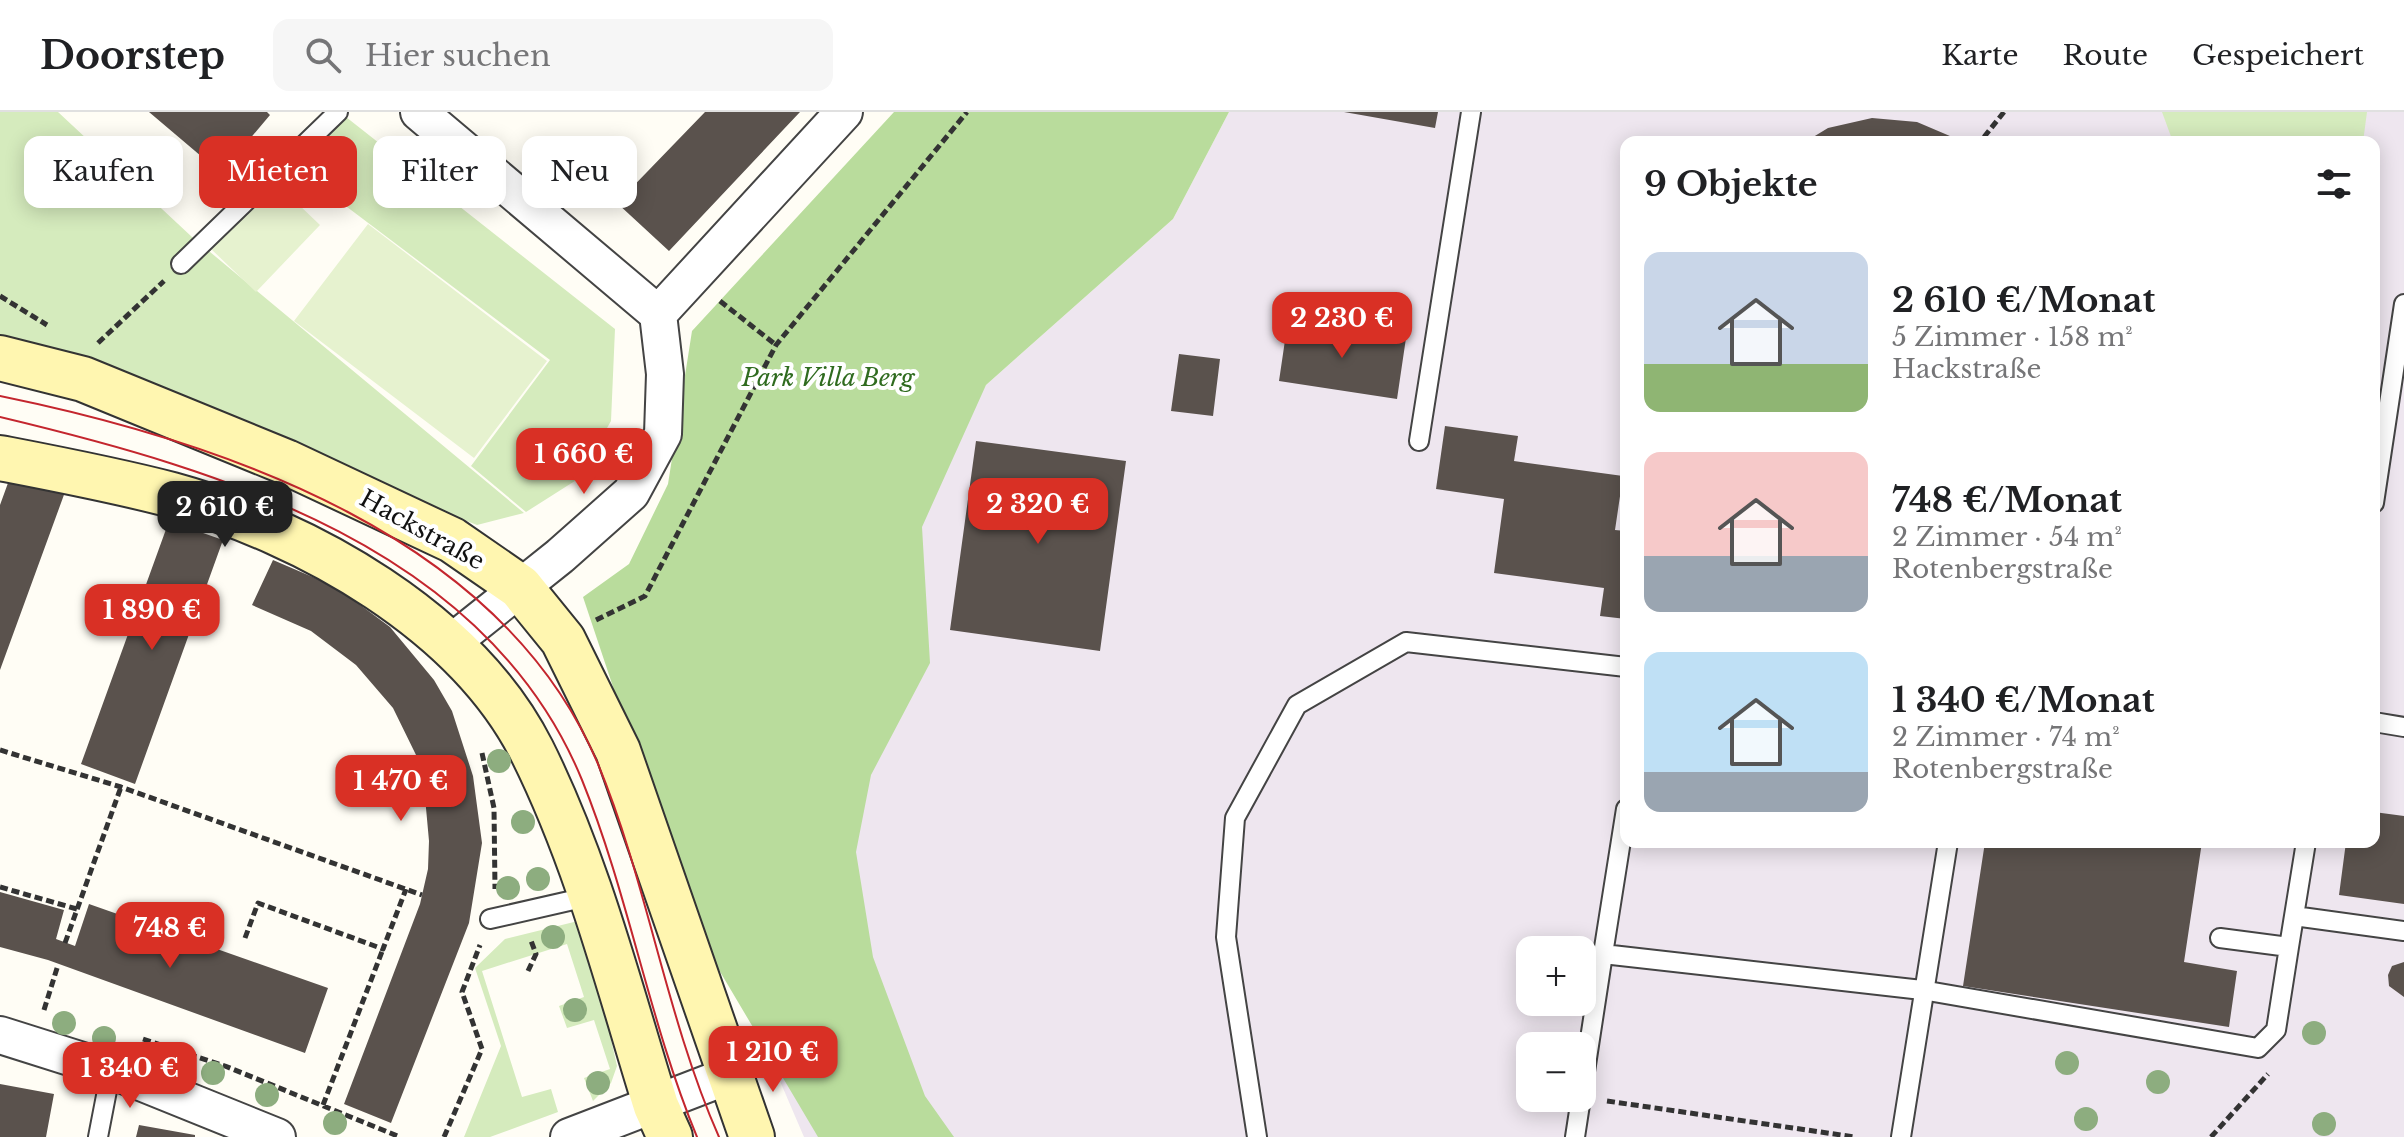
<!DOCTYPE html>
<html lang="de">
<head>
<meta charset="utf-8">
<style>
  body { margin:0; font-family:"Libre Baskerville",serif; background:#f6f6f6; color:#202124; height:100vh; display:flex; flex-direction:column; font-size:30px; white-space:nowrap }
  * { box-sizing:border-box; margin:0 }
  p { font-size:26px; color:#757577 }
  .icon { flex:none; width:44px; height:44px; fill:none; stroke:currentColor; stroke-width:2; stroke-linecap:round; stroke-linejoin:round }
  .map { position:relative; flex:1; overflow:hidden }
  .sheet { position:absolute; left:1620px; top:24px; width:760px; height:712px; display:flex; flex-direction:column; background:#fff; border-radius:16px; box-shadow:0 4px 20px #0003 }
  .sheet>* { flex:none }
  .banner { position:absolute; left:24px; top:24px; width:760px; height:72px; display:flex; gap:16px }
  .controls { position:absolute; left:1516px; top:824px; display:grid; gap:16px }
  .controls a { display:grid; place-items:center; width:80px; height:80px; border-radius:16px; background:#fff; box-shadow:0 4px 20px #0003; font-size:40px }
  .price { position:absolute; translate:-50% -68px; padding:0 18px; border-radius:16px; background:#d93025; color:#fff; font-size:26px; line-height:52px; filter:drop-shadow(0 2px 4px #0008) }
  .price::after { content:''; position:absolute; left:50%; top:48px; width:24px; height:18px; margin-left:-12px; background:inherit; clip-path:polygon(0 0,100% 0,50% 100%) }
  .price.current { background:#222; color:#fff }
  ul { padding:0; list-style:none }
  li { display:flex; align-items:center; gap:24px; height:200px; padding:0 24px }
  li span { display:grid; place-items:center; flex:none; width:224px; height:160px; border-radius:16px; color:#555 }
  li>.icon { margin-inline-start:auto }
  span .icon { width:96px; height:96px; fill:#fffc; stroke-width:1 }
  li b { font-size:34px }
  h2 { display:flex; justify-content:space-between; align-items:center; height:96px; padding:0 24px; font-size:34px }
  .tag { padding:0 28px; border-radius:16px; background:#fff; box-shadow:0 4px 20px #0003; font-size:28px; line-height:72px }
  .tag.current { background:#d93025; color:#fff }
  header { display:flex; align-items:center; gap:48px; box-sizing:border-box; height:112px; padding:0 40px; background:#fff; border-bottom:2px solid #e0e0e0 }
  header strong { font-size:38px }
  nav { display:flex; gap:44px; margin-inline-start:auto; font-size:28px }
  .search { width:560px; height:72px; background:#f6f6f6; display:flex; align-items:center; gap:20px; box-sizing:border-box; padding:0 28px; border-radius:16px; color:#757577; font-size:30px }
  .map>svg:first-child { display:block }
</style>
</head>
<body>
<header>
<strong>Doorstep</strong>
<div class="search"><svg class="icon" aria-label="search" viewBox="0 0 24 24"><circle cx="10" cy="10" r="6"/><path d="M15 15l6 6"/></svg>Hier suchen</div>
<nav><a>Karte</a><a>Route</a><a>Gespeichert</a></nav>
</header>
<div class="map">
<svg width="2404" height="1025" viewBox="0 0 2404 1025">
  <rect width="100%" height="100%" fill="#fffdf5"/>
  <path fill="#eee6ef" fill-rule="evenodd" d="M1229 0H2404V1025H804L707 799 986 273 1173 107ZM1626 30H2374V730H1626ZM1530 838H1582V890H1530ZM1530 934H1582V986H1530Z"/>
  <path fill="#d5ebbd" d="M0 0H58L192 125 524 401 477 413 62 248 0 236Z
    M2162 0H2367L2363 30H2173Z
    M346 5 615 217 611 309 578 367 526 400 471 354 550 248 298 58Z
    M578 809 601 883 617 954 611 971 593 989 584 966 610 957 594 908 567 916 559 894 584 885 567 832 482 859 522 985 551 977 558 1000 490 1025H464L501 934 475 856 505 827Z"/>
  <path fill="#b9dc9c" d="M894 0H1229L1173 107 986 273 922 415 930 551 871 663 856 740 873 845 925 984 954 1025H818L693 814 583 485 629 452 668 372 692 219Z"/>
  <path fill="#e6f2cf" d="M274 69 320 113 256 180 210 136Z
    M368 112 547 249 474 346 294 209Z"/>
  <path fill="#5a524d" d="M149 0H267L270 3 221 61Z
    M705 0H800L669 139 617 91Z
    M1344 0H1438L1435 16Z
    M1872 6 1917 10 1964 30H1805L1828 16Z
    M1288 208 1406 226 1397 287 1279 269Z
    M1179 242 1220 247 1213 304 1171 299Z
    M1445 314 1518 324 1514 349 1623 364 1615 418 1626 419V507L1600 504 1604 476 1494 461 1504 387 1436 377Z
    M976 329 1126 349 1100 539 950 518Z
    M12 360 65 380 0 558V393Z
    M169 409 223 428 135 672 81 652Z
    M273 448 336 475 390 515 434 568 452 599 473 664 482 731 469 811 391 1011 344 992 420 792 428 757 429 729 424 674 417 645 393 596 356 553 311 519 252 493Z
    M2374 700 2404 704V792L2339 783 2346 730H2374Z
    M1985 730H2202L2184 850 2237 859 2229 915 1963 874Z
    M0 780 64 798 56 827 75 834 89 792 328 876 305 941 48 848 0 835Z
    M2404 850V885L2389 874 2388 863 2392 854Z
    M0 972 54 982 46 1025H0Z
    M139 1013 195 1023V1025H136Z"/>
  <g fill="none" stroke-linecap="round" stroke-linejoin="round">
    <g stroke="#444" stroke-width="22">
      <path id="lane" d="M181 152 338 0
        M1419 329 1471 0
        M2374 391 2404 192
        M2374 610 2404 615
        M2306 730 2294 804 2404 819
        M490 807 591 784
        M2220 826 2289 835 2294 804
        M1603 842 1626 697
        M1582 979 1603 842 1922 878 2258 936 2276 918 2289 835
        M98 1025 111 958
        M1257 1025 1226 825 1235 706 1297 593 1406 530 1626 555
        M1575 1025 1581 986
        M1901 1025 1948 730"/>
    </g>
    <g stroke="#444" stroke-width="40">
      <path id="street" d="M419 0 658 202
        M451 531 560 444 631 381 663 322 665 262 658 202 844 0
        M0 923 111 958 277 1025
        M569 1025 730 963"/>
    </g>
    <g stroke="#333" stroke-width="48">
      <path id="secondary" d="M0 246 83 267 286 350 452 428 520 475 563 528 618 639 752 1025
        M0 346C57 357 115 368 172 383 307 420 467 510 532 639 588 751 619 875 656 994L670 1025"/>
    </g>
    <path stroke="#333" stroke-width="5" stroke-dasharray="8 4" stroke-linecap="butt" d="M1984 25 2004 0
      M0 184 47 213
      M720 189 776 233
      M98 231 164 169
      M596 508 645 484 776 233 967 0
      M0 638 121 675 422 783
      M482 641 494 696 495 777
      M0 775 77 797
      M245 826 258 791 383 837 406 777
      M65 831 121 675
      M528 859 536 842 530 826
      M44 898 58 853
      M143 927 225 954 400 1025
      M1607 989 1855 1025
      M323 993 383 837
      M444 1025 482 937 462 880 480 833
      M2211 1025 2268 962"/>
    <use href="#lane" stroke="#fff" stroke-width="18"/>
    <use href="#street" stroke="#fff" stroke-width="36"/>
    <use href="#secondary" stroke="#fff6b0" stroke-width="44"/>
    <path stroke="#c4262e" stroke-width="2" d="M0 284C225 330 502 424 598 652 648 773 666 905 719 1025
      M0 305C222 358 487 436 582 668 629 784 649 909 697 1025"/>
  </g>
  <g fill="#8dad7f">
    <circle cx="499" cy="649" r="12"/>
    <circle cx="523" cy="710" r="12"/>
    <circle cx="538" cy="767" r="12"/>
    <circle cx="508" cy="776" r="12"/>
    <circle cx="553" cy="825" r="12"/>
    <circle cx="575" cy="898" r="12"/>
    <circle cx="64" cy="911" r="12"/>
    <circle cx="2314" cy="921" r="12"/>
    <circle cx="104" cy="926" r="12"/>
    <circle cx="158" cy="942" r="12"/>
    <circle cx="2067" cy="951" r="12"/>
    <circle cx="213" cy="961" r="12"/>
    <circle cx="2158" cy="970" r="12"/>
    <circle cx="598" cy="971" r="12"/>
    <circle cx="267" cy="983" r="12"/>
    <circle cx="2086" cy="1007" r="12"/>
    <circle cx="335" cy="1011" r="12"/>
    <circle cx="2324" cy="1012" r="12"/>
  </g>
  <g text-anchor="middle" stroke-width="8" stroke-linejoin="round" paint-order="stroke">
    <g font-size="24" font-style="italic" fill="#2f6b1f" stroke="#fff">
      <text x="828" y="274">Park Villa Berg</text>
    </g>
    <g font-size="24" fill="#111" stroke="#fff">
      <text transform="translate(422 418) rotate(29)" y="8">Hackstraße</text>
    </g>
  </g>
</svg>
<div class="controls">
<a>+</a>
<a>−</a>
</div>
<b class="price" style="left:1342px;top:248px">2 230 €</b>
<b class="price" style="left:584px;top:384px">1 660 €</b>
<b class="price" style="left:1038px;top:434px">2 320 €</b>
<b class="price current" style="left:225px;top:437px">2 610 €</b>
<b class="price" style="left:152px;top:540px">1 890 €</b>
<b class="price" style="left:401px;top:711px">1 470 €</b>
<b class="price" style="left:170px;top:858px">748 €</b>
<b class="price" style="left:773px;top:982px">1 210 €</b>
<b class="price" style="left:130px;top:998px">1 340 €</b>
<div class="banner">
<a class="tag">Kaufen</a>
<a class="tag current">Mieten</a>
<a class="tag">Filter</a>
<a class="tag">Neu</a>
</div>
<section class="sheet">
<h2>9 Objekte<svg class="icon" aria-label="filters" viewBox="0 0 24 24"><path d="M4 7h16M4 17h16"/><circle cx="9" cy="7" r="2"/><circle cx="15" cy="17" r="2"/></svg></h2>
<ul>
<li><span style="background:linear-gradient(#c9d6e8 70%,#8fb573 0)"><svg class="icon" aria-label="home" viewBox="0 0 24 24"><path d="M3 11l9-7 9 7M6 9v11h12V9"/></svg></span><div><b>2 610 €/Monat</b><p>5 Zimmer · 158 m²</p><p>Hackstraße</p></div></li>
<li><span style="background:linear-gradient(#f6c9c9 65%,#9aa5b1 0)"><svg class="icon" aria-label="home" viewBox="0 0 24 24"><path d="M3 11l9-7 9 7M6 9v11h12V9"/></svg></span><div><b>748 €/Monat</b><p>2 Zimmer · 54 m²</p><p>Rotenbergstraße</p></div></li>
<li><span style="background:linear-gradient(#bfe0f5 75%,#9aa5b1 0)"><svg class="icon" aria-label="home" viewBox="0 0 24 24"><path d="M3 11l9-7 9 7M6 9v11h12V9"/></svg></span><div><b>1 340 €/Monat</b><p>2 Zimmer · 74 m²</p><p>Rotenbergstraße</p></div></li>
</ul>
</section>
</div>
</body>
</html>
